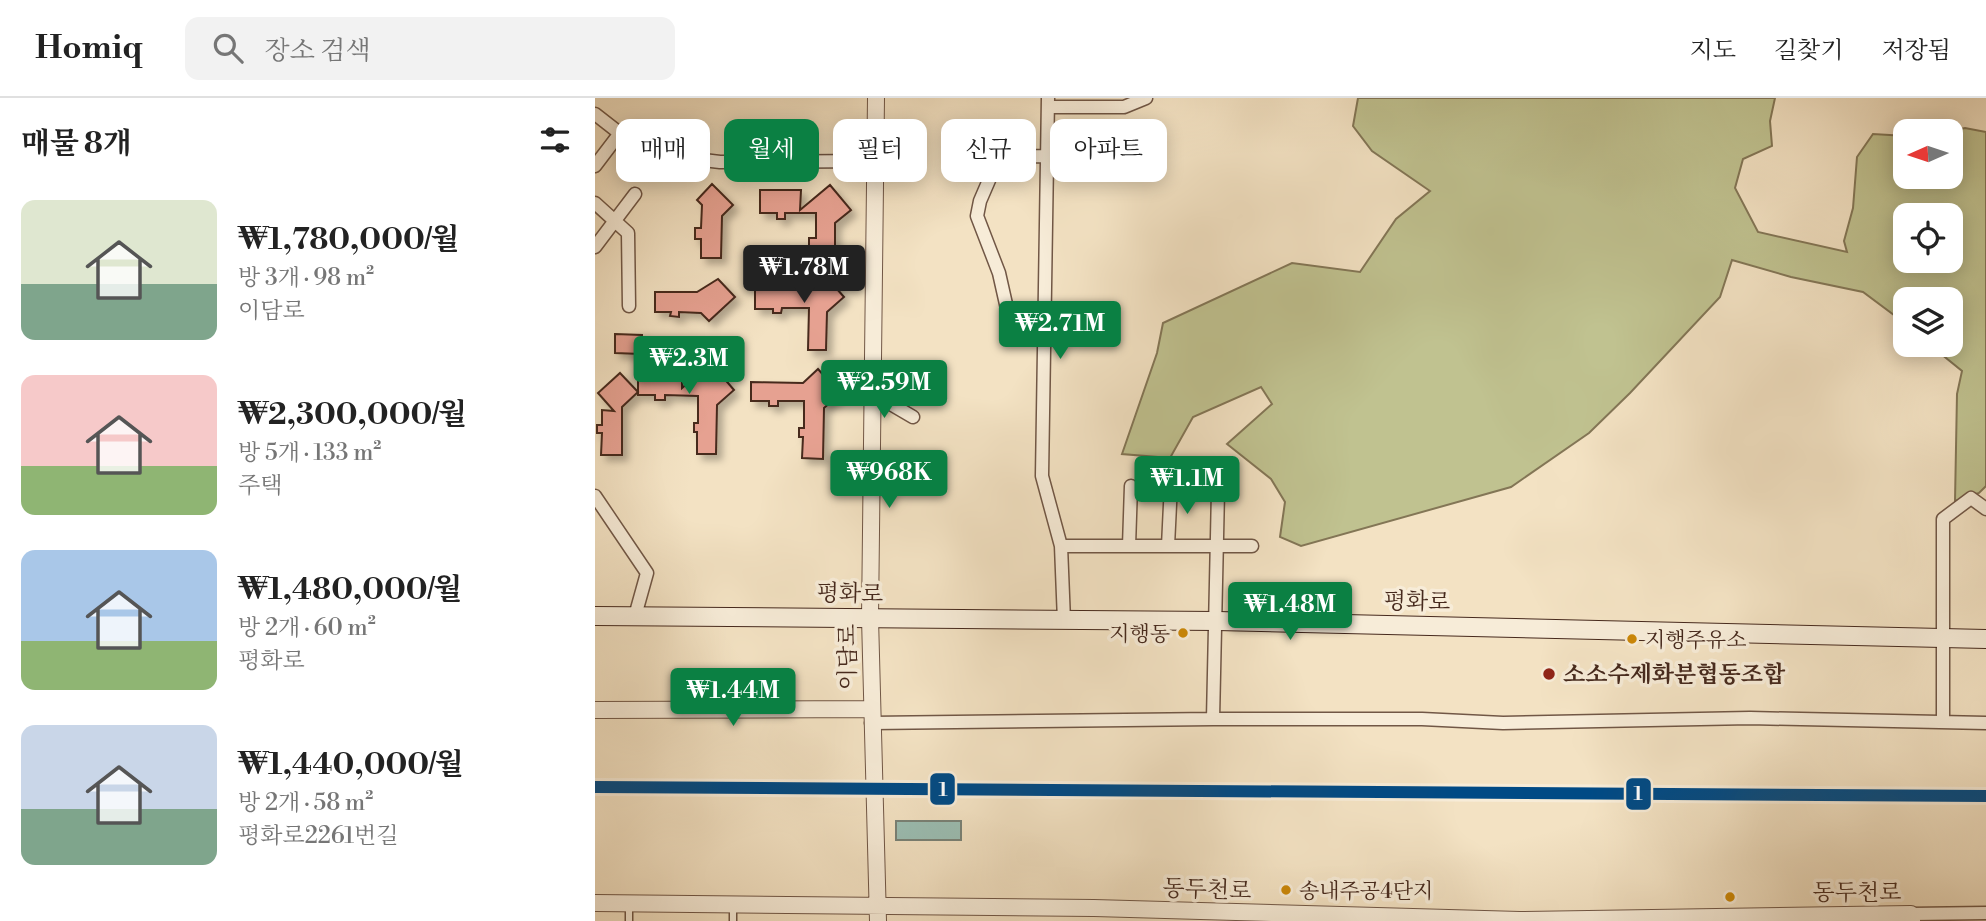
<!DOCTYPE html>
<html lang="ko">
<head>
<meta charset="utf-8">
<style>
  body { margin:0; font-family:"Libre Bodoni","Noto Serif KR",serif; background:#f2f2f2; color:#222; height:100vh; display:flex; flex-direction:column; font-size:26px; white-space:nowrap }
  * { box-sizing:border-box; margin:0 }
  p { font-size:23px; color:#767676 }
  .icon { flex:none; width:38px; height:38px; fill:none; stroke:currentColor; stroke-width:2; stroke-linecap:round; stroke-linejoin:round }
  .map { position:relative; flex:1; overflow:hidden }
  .drawer { display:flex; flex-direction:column; background:#fff; width:595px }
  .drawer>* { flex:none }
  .banner { position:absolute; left:21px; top:21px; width:665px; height:63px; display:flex; gap:14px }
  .needle { width:46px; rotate:267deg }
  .controls { position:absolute; left:1298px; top:21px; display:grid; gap:14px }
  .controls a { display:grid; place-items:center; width:70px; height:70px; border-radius:14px; background:#fff; box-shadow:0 4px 18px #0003; font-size:35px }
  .price { position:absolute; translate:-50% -60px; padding:0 16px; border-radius:7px; background:#0b8043; color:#fff; font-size:23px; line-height:46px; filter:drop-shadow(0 2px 4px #0008) }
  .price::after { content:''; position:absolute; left:50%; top:42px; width:21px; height:16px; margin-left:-10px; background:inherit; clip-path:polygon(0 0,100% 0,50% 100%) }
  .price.active { background:#222; color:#fff }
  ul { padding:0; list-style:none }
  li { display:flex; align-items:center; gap:21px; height:175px; padding:0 21px }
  li span { display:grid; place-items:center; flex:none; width:196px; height:140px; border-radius:14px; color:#555 }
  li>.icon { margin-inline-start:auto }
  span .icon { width:84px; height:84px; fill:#fffc; stroke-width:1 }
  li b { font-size:30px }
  h2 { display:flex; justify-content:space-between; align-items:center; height:84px; padding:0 21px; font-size:30px }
  .chip { padding:0 24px; border-radius:14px; background:#fff; box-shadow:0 4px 18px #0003; font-size:24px; line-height:63px }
  .chip.active { background:#0b8043; color:#fff }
  header { display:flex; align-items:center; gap:42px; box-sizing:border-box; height:98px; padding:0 35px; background:#fff; border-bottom:2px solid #e0e0e0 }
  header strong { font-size:33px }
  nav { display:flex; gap:38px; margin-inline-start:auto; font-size:24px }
  .search { width:490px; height:63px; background:#f2f2f2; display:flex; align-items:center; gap:18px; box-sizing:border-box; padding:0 24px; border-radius:14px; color:#767676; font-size:26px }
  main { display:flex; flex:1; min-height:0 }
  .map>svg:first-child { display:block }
</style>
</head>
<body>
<header>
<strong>Homiq</strong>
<div class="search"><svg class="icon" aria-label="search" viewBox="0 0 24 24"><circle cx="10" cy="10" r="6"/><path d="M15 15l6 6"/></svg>장소 검색</div>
<nav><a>지도</a><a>길찾기</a><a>저장됨</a></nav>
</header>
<main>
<section class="drawer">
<h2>매물 8개<svg class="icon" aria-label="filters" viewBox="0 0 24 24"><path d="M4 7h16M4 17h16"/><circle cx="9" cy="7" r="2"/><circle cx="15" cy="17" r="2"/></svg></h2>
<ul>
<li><span style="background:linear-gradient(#dfe7d0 60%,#7fa58c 0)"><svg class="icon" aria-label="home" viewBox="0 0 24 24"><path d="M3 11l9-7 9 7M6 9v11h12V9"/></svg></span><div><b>₩1,780,000/월</b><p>방 3개 · 98 m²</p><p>이담로</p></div></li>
<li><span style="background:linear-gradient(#f6c9c9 65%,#8fb573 0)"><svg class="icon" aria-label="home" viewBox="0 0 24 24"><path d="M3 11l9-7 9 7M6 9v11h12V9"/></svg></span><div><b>₩2,300,000/월</b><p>방 5개 · 133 m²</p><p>주택</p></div></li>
<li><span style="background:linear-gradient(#a9c7e8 65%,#8fb573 0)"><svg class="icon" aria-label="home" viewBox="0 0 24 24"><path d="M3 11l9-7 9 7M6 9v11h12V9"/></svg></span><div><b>₩1,480,000/월</b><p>방 2개 · 60 m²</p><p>평화로</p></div></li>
<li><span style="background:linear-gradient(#c9d6e8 60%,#7fa58c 0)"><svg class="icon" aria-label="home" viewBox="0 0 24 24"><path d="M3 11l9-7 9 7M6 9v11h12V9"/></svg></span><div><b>₩1,440,000/월</b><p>방 2개 · 58 m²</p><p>평화로2261번길</p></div></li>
</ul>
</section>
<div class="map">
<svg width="1391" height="823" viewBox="0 0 1391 823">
  <defs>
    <filter id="shadow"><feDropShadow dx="5.5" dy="5.5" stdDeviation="3.5" flood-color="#0004"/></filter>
  </defs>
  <rect width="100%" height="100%" fill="#f3e2c3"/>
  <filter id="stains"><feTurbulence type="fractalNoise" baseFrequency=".00286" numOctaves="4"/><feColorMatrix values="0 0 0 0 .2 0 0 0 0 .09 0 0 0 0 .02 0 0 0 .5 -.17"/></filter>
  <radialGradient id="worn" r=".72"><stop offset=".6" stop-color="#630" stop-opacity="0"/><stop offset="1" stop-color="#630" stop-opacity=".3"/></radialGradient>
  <path fill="#c0c290" stroke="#837656" stroke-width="2" fill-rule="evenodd" d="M763 0H1180L1175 23 1177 48 1148 61 1140 90 1163 134 1252 154 1249 143 1258 110 1262 59 1278 36 1311 38V79H1356V33L1370 30 1391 34V388L1384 395 1360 403 1362 296 1367 273 1335 247H1356V201H1311V226L1268 194 1196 179 1137 162 1125 199 1035 295 994 335 916 389 706 448 685 439 690 404 676 381 632 346 677 306 666 289 598 319 575 360 527 356 562 255 568 225 697 165 765 174 801 121 835 93 777 53 758 28ZM1311 117H1356V163H1311Z"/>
  <path fill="#9bbeb3" stroke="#798277" stroke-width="2" d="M301 723H366V742H301Z"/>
  <path fill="#e6a191" stroke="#46291d" stroke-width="2" filter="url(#shadow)" d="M117 86 138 107 127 118 126 160H106V141H100V130H106L107 107 102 102Z
    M235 87 256 112 240 125V168L220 167V150L214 149V140H221V115H190V121H182V115H165V92H206L205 112Z
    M227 174 249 199 232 214 231 252H213L214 210H187L186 215H178V211H160V189L210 190Z
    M123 181 140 199 114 223 106 215 84 214V219L75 218 76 214H60V194H102Z
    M20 236 47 237 46 256 20 255Z
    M56 248 55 274 87 275V290L116 265 139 292 122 307 121 356H102V334H99V325H103V298L70 297V302H60V297H43V259Z
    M223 271 245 296 229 310 228 361 207 360 208 339H204V330H209V303H183V308H174V303H156V284L208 285Z
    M25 275 43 294 27 309V357H6L7 335H2V327H7V312L19 313 3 295Z"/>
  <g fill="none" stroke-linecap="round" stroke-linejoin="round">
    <g stroke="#715746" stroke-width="9">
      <path id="service" d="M34 807V823
        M138 823V809"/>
    </g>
    <g stroke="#715746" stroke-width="15">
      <path id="minor" d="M453 0 447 378 466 448 469 523
        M453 9H529L551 0
        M0 16 50 55 125 64 279 63
        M0 68 25 35
        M0 105 33 135 34 208
        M0 149 40 96
        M413 215 404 175 382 118 385 103 404 59 452 58
        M277 295 318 319
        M623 393 618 621H827L908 625 1155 620 1391 625
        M0 398 52 475 40 518
        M466 448H657
        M534 448 536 388
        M573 448 576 386
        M1348 624V421L1376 400 1391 411
        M276 625 618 621
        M1316 816 1391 815"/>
    </g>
    <g stroke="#715746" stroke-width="18">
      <path id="tertiary" d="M281 0 275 520 283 823
        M0 612 275 611
        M0 805 499 810 925 822 1316 816 1317 823"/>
    </g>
    <g stroke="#46291d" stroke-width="20">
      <path id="secondary" d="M0 518 622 523 1391 541"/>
    </g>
    <use href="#service" stroke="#f7ecd8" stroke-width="6"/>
    <use href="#minor" stroke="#f7ecd8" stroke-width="12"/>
    <use href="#tertiary" stroke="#f7ecd8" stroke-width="16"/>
    <use href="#secondary" stroke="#f7ecd8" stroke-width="18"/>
    <g stroke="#f7ecd8" stroke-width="18">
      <path id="metro-1" d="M0 689 1391 698"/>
    </g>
    <use href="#metro-1" stroke="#004a85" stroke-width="12"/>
  </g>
  <g fill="#cb8707" stroke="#f7ecd8" stroke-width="2.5">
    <circle cx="588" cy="535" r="6"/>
    <circle cx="1037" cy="541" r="6"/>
    <circle cx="691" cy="792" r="6"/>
    <circle cx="1135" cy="799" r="6"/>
  </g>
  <circle fill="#8f2418" stroke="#f7ecd8" stroke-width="2.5" cx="954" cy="576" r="7"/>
  <g text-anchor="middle" stroke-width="7" stroke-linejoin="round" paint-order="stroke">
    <g font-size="21" fill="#46291d" stroke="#f7ecd8" text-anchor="start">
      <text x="575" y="543" text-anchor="end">지행동</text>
      <text x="1050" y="549">지행주유소</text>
      <text x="704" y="800">송내주공4단지</text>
    </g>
    <g font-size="23" fill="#46291d" stroke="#f7ecd8">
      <text transform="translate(255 495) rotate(1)" y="8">평화로</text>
      <text transform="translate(822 503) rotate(1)" y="8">평화로</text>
      <text transform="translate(252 559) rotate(-90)" y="8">이담로</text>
      <text transform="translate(612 791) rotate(2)" y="8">동두천로</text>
      <text x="1262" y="802">동두천로</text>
    </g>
    <g font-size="23" font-weight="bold" fill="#46291d" stroke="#f7ecd8" text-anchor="start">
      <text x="968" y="584">소소수제화분협동조합</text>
    </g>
  </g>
  <g stroke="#f7ecd8" stroke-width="2.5">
    <rect x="334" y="674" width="27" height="34" rx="7" fill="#004a85"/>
    <rect x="1030" y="679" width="27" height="34" rx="7" fill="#004a85"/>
  </g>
  <g font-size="19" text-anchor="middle" font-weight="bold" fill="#fff">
    <text x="348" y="698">1</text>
    <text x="1043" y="702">1</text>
  </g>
  <rect width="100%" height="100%" filter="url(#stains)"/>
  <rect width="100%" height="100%" fill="url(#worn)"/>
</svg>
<div class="controls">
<a><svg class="needle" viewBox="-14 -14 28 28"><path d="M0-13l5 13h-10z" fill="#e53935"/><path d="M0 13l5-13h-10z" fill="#767676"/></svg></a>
<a><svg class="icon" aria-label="locate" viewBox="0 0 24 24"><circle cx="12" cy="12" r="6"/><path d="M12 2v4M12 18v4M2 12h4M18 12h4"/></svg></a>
<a><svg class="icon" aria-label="layers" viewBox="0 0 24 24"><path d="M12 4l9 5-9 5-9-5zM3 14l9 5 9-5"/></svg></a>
</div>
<b class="price active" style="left:209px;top:207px">₩1.78M</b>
<b class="price" style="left:465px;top:263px">₩2.71M</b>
<b class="price" style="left:94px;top:298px">₩2.3M</b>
<b class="price" style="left:289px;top:322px">₩2.59M</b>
<b class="price" style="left:294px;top:412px">₩968K</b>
<b class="price" style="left:592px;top:418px">₩1.1M</b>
<b class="price" style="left:695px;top:544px">₩1.48M</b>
<b class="price" style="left:138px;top:630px">₩1.44M</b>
<div class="banner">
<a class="chip">매매</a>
<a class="chip active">월세</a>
<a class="chip">필터</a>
<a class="chip">신규</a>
<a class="chip">아파트</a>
</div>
</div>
</main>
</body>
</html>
